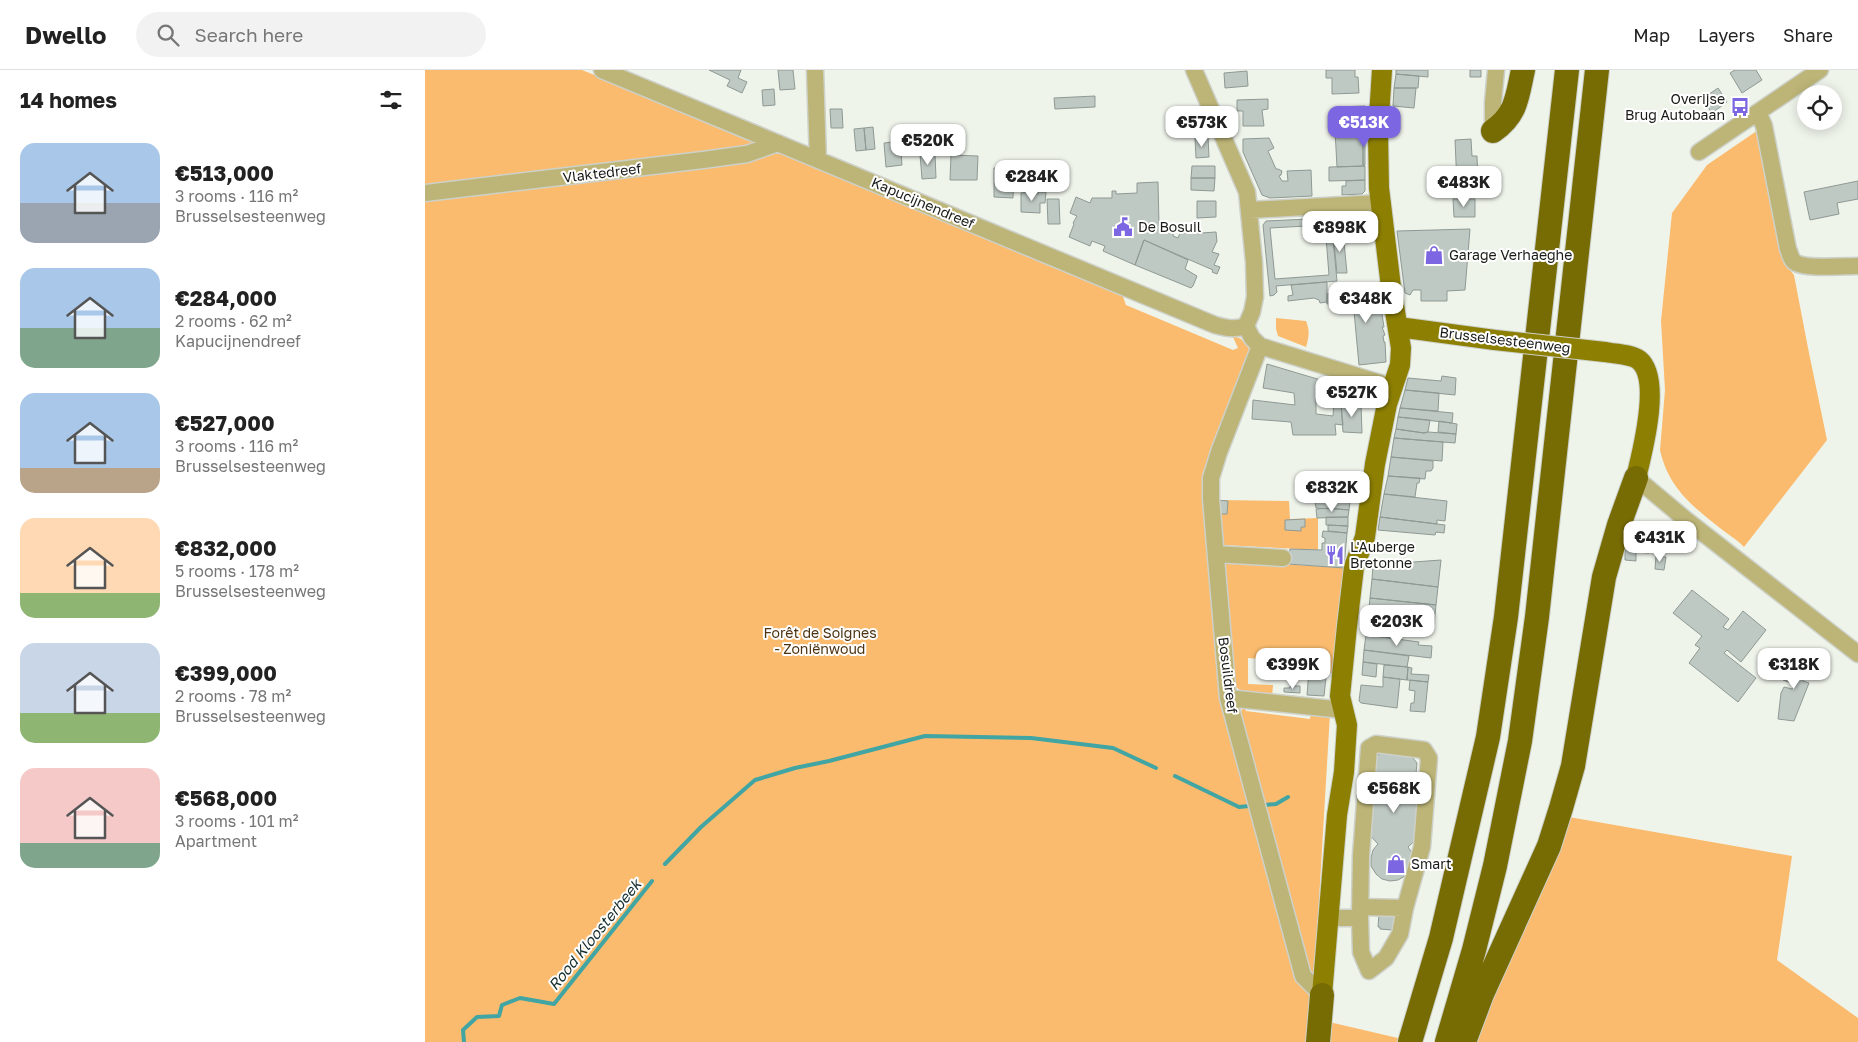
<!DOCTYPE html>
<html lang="en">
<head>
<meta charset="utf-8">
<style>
  body { margin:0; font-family:"Golos Text",sans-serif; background:#f2f2f2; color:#222; height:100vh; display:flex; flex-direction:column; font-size:19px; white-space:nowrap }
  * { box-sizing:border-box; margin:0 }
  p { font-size:16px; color:#767676 }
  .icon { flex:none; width:28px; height:28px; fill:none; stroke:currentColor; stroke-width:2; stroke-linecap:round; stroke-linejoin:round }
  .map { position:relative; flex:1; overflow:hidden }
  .drawer { display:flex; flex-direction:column; background:#fff; width:425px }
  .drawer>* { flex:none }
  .controls { position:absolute; left:1372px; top:15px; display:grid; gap:10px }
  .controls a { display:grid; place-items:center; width:45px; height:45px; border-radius:50%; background:#fff; box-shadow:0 2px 12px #0003; font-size:25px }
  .price { position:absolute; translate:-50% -42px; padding:0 11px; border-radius:10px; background:#fff; color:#222; font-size:16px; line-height:32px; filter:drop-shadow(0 1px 2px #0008) }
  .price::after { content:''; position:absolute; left:50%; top:30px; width:15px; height:11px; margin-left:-8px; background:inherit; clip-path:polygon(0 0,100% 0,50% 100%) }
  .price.active { background:#7c66e1; color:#fff }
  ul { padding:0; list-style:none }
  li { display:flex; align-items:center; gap:15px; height:125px; padding:0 20px }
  li span { display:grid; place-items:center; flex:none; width:140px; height:100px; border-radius:15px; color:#555 }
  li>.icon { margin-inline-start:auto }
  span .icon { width:60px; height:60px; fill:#fffc; stroke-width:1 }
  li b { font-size:21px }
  h2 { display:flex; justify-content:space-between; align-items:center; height:60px; padding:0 20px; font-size:21px }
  header { display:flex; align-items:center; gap:30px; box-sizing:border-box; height:70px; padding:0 25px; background:#fff; border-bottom:1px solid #e0e0e0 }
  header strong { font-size:24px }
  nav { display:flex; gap:28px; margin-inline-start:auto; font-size:18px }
  .search { width:350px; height:45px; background:#f2f2f2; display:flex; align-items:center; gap:12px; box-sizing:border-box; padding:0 18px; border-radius:28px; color:#767676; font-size:19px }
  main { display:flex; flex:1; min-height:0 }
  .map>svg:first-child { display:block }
</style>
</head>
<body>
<header>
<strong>Dwello</strong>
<div class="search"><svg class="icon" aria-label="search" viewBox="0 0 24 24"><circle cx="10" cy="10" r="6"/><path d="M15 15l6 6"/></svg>Search here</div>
<nav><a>Map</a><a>Layers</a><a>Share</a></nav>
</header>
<main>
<section class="drawer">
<h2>14 homes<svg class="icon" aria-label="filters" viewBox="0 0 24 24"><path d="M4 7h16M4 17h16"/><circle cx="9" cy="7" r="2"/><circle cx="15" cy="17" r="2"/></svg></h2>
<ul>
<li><span style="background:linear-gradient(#a9c7e8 60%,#9aa5b1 0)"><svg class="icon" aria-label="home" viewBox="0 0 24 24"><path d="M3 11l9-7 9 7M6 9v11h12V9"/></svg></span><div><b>€513,000</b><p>3 rooms · 116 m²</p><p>Brusselsesteenweg</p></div></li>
<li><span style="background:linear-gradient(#a9c7e8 60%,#7fa58c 0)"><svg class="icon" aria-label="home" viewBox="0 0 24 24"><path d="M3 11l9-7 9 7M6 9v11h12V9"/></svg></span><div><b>€284,000</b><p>2 rooms · 62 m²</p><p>Kapucijnendreef</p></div></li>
<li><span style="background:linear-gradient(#a9c7e8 75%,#b9a48a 0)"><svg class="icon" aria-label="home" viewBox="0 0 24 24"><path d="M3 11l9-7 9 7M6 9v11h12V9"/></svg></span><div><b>€527,000</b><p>3 rooms · 116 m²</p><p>Brusselsesteenweg</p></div></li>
<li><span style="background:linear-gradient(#ffd9b3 75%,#8fb573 0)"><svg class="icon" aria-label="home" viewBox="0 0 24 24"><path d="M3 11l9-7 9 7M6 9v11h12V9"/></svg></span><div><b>€832,000</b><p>5 rooms · 178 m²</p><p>Brusselsesteenweg</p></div></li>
<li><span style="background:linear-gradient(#c9d6e8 70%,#8fb573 0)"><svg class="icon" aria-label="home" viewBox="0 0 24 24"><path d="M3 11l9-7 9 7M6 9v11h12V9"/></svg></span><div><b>€399,000</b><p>2 rooms · 78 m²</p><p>Brusselsesteenweg</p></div></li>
<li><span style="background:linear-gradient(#f6c9c9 75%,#7fa58c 0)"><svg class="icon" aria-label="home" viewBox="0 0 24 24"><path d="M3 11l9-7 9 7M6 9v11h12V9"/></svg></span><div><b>€568,000</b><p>3 rooms · 101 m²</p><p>Apartment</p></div></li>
</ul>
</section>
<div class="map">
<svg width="1433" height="972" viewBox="0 0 1433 972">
  <rect width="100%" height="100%" fill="#eff4eb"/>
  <path fill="#fabb6e" d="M0 0H157L323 66 696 221 701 235 808 280 813 278 807 265 816 269 829 284 778 410 786 526 797 620 815 643 819 636 821 641 885 649 886 642 905 644 887 948 990 972H0Z
    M1336 58 1359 192 1369 205 1383 278 1402 370 1319 477C1313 470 1302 464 1295 458 1267 436 1243 417 1235 380L1240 320 1236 251 1247 143 1282 95Z
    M851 248 881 251C885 260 884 267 881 277L853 266 851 259Z
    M791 430 864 431 865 449 893 448V480L797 475Z
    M797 490 919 498 908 603 875 599V593L823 588V614L848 615 847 627 818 623 808 614Z
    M1144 747 1367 786 1352 890 1433 948V972H1046Z"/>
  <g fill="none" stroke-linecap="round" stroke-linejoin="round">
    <path stroke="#40a5a3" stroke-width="4" d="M750 706 814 737 824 736
      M840 735 851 734 863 727
      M240 794 276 757 330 710 370 698 404 691 500 666 606 668 688 678 731 698
      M39 972 38 960 52 947 74 946 77 935 95 928 129 934 227 811"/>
  </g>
  <path fill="#bfc9c4" stroke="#8f9994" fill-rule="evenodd" d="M284 0H316L313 8 322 12 317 23 302 16 305 10Z
    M353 0H368L370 19 355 20Z
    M901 0H930V7H933L934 23 907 24V8H901Z
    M971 0H1003V7L971 4Z
    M1045 0H1056V7H1045Z
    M1310 0H1331L1337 10 1317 23 1305 3Z
    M822 1 823 16 800 18 799 3Z
    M971 4 994 6 993 18H969Z
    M969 18H991L989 38 968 36Z
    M1293 18 1302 32 1287 43 1277 29Z
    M349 19 350 35 338 36 337 20Z
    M670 26V37L630 39 629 28Z
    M843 29V39L837 40 839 56H818V41H812V30Z
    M940 36V60H910L911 37Z
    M405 39H417L418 58H406Z
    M448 57 450 79 441 80 439 58Z
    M439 58 441 80 431 81 429 59Z
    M910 60H940L938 61V95L940 96 912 97Z
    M938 61H940V95H938Z
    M783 67 784 87 771 88 770 68Z
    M844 68 849 78 843 81 851 99H853L857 101 856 105 854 106 857 111H863L862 101 886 100 887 126 845 128 837 125 818 82V69Z
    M1046 69 1047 86H1052L1053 114 1032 115 1030 70Z
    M475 71 477 95 461 97 459 73Z
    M495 84H510L511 108 497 109Z
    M526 85 553 86 552 110H525Z
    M767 96H790V108H766Z
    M940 96V110L904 111V97Z
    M569 98H587V100H589L588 128 569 127Z
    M766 108H790L789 121 766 120Z
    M940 110V121L937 124 917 125V116H921V111Z
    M1433 111V129L1412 133 1414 144 1385 150 1379 122Z
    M733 112 734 155 749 154 748 166 753 168 756 161 759 163 771 162 775 164 776 163 791 162 792 171 787 182 794 184 789 195 795 197 792 204 787 202 788 200 719 170 710 195 678 181 680 176 667 171 665 176 644 167 649 154 648 153 652 146 645 143 651 127 665 133 667 128H687V121H691V124L712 123V113Z
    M606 122V124H613V122H621L620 133H615V143L596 142V123Z
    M622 129H634L635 154H623Z
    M1028 129H1050V147H1029Z
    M772 131H791V147L772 148Z
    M906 148 912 211 851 216 852 222 849 225 845 226 838 155 841 151ZM900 155 904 205 850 209 845 158Z
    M1045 159 1040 220 1022 221V231H996V220H988L985 225 980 223 972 161Z
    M918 162 922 203H912L908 163Z
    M719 170 763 190 760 199 772 206 768 216 766 218 710 195Z
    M902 212V232L895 233 894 230 889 228 863 231V226L868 225 866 215Z
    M953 219 959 257H957L960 265 958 266 959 272H960L961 292 934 295 928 231 902 234V224Z
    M842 294 899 311 898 326 914 329 916 334 918 355 910 354 911 365H868L866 352 827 349 828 330 870 335 869 323 838 318ZM891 327 909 330 908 346 891 344Z
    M1017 306 1031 308 1030 325 980 320 983 308 1016 311Z
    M899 311 938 321 936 334H916L914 329 898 326Z
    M980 320 1014 323 1013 341 975 338Z
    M916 334H936L937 363 918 362Z
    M975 338 1028 343 1027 353 973 347Z
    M973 347 1005 350 1003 362 999 363 971 359Z
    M1014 351 1032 354 1031 364 1013 362Z
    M971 359 999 363 1003 362 1031 364 1030 373 969 368Z
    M969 368 1018 372 1017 391 966 387Z
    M966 387 1008 391V398L1006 401H1001L1000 409 963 406Z
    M894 406 926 408 925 431 890 432V428H892Z
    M963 406 995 408 994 413H992L990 427 959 424Z
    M959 424 1022 431 1020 451 1012 450V454L955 447Z
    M791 430 803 431 802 444H792Z
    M925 431 924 440 891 438 890 432Z
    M907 438 924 440 923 447 892 448 891 439Z
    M901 447H923V456L901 455Z
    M955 447 1020 455 1019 463 1011 462 1010 465 953 460Z
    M880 449V457H876V461L860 460V450Z
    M903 455 923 456 922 463 903 461Z
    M1216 458 1225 459 1228 472 1225 474 1224 483 1211 482V491L1200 490V480H1203L1204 463 1215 464Z
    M898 461 922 463 919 498 863 494 865 479 897 480V473H900V468L897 467Z
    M1231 486 1241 487 1239 500 1230 499Z
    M1016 490 1013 517 947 509 948 495Z
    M947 509 1013 517 1011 535 945 528Z
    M1267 520 1304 549 1298 557 1303 560 1318 541 1341 560 1316 592 1302 580 1299 583 1331 608 1313 632 1264 593 1275 578 1270 575 1277 566 1248 543Z
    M945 528 1011 535 1009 554 943 547Z
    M943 547 972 550V557L942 554Z
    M988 552 1009 554 1008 561 987 558Z
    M942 554 960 556V560L966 561 965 568 941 565Z
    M941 565 994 572 993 575 1007 576 1006 588 939 580Z
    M939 580 984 586 982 597 938 592Z
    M1370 587 1376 590 1379 588 1383 590 1384 593 1378 611 1384 613 1369 651 1353 649 1356 623 1359 617 1367 619 1369 614 1358 610 1363 596 1365 593H1367Z
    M833 589 845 591 844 602 832 601Z
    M845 591 868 592 866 604 844 602Z
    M938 592 952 594 951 607 937 605Z
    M959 595 983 597 982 610 958 607Z
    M983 597 987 598 986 604 1004 605 1003 612 982 610Z
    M884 600 895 603 894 606 901 607 899 626 882 625Z
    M958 607 975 609 972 638 936 633 934 631 936 615 958 617Z
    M985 610 1003 612 1000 642 985 641 986 633H989L990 621 984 620Z
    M865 616H875V623L859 622V618H865Z
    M958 681 983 682 992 693 989 724H999L996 765 983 777 987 783V791L985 799 980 806 973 810 965 811 957 809 951 804 946 796V788L948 780 953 774 941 761 947 690Z
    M954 844 971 846 970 858H968L967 860 955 859V857H953Z"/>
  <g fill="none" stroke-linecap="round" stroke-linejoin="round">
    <g stroke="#cdd1c9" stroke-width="19">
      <path id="minor" d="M177 0 790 255C801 258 809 260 821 256
        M390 0 393 90
        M769 0 822 122 829 192 830 227 827 242 821 256
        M1333 42 1339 56 1363 179C1365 183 1366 191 1371 193 1381 199 1419 196 1432 196
        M1068 61V33L1071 0
        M1274 82 1395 0
        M0 123 278 90 322 84 353 73
        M825 140 955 133
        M821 256 827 268 835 276 968 317
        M835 276 794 382 786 408V429L803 628 878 906 897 925
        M1211 408 1260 449 1433 584
        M791 484 858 488
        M803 628 918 640
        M935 837 980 838
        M903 848H935L936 882 944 901 961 888 975 864 980 838 997 777 1004 688 999 680 951 674 944 678 936 786 935 848"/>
    </g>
    <g stroke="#cdd1c9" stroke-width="22">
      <path id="major" d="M973 257 1070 270
        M1180 282C1190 284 1206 284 1214 290 1237 309 1217 383 1211 408
        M897 925 912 745 919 702 922 655 915 626 922 556 929 497 940 467 950 394 962 334 975 295 976 278 966 217 954 118 953 63 957 0"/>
    </g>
    <g stroke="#cdd1c9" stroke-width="26">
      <path id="highway" d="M1068 61C1092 44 1092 27 1098 0
        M893 972 897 925
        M985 972 1016 868 1063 667 1081 547 1142 0
        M1022 972 1049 880 1070 796 1095 671 1112 547 1172 0
        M1039 972 1057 924 1124 776 1136 738 1148 696 1179 507 1194 455 1211 408"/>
    </g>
    <use href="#minor" stroke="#bdb577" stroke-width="16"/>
    <use href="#major" stroke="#8d7f02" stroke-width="20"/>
    <use href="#highway" stroke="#776b04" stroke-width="24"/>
    <g stroke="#cdd1c9" stroke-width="22" stroke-linecap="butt">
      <path id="major-bridge" d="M1070 270 1180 282"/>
    </g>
    <use href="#major-bridge" stroke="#8d7f02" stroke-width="20"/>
  </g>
  <defs>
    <g id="bus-bare" transform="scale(1.5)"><path d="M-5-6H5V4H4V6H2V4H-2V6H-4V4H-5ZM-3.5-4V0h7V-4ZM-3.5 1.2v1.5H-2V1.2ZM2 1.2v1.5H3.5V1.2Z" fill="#7c66e1" stroke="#fff" stroke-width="2.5" paint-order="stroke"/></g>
    <g id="civic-bare" transform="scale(1.5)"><path d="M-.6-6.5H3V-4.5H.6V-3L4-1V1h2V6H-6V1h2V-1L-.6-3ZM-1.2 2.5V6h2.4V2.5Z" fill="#7c66e1" stroke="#fff" stroke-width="2.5" paint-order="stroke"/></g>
    <g id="shop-bare" transform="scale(1.5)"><path d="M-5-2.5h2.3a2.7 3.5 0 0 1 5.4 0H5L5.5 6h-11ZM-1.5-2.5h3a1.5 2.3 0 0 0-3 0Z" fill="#7c66e1" stroke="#fff" stroke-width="2.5" paint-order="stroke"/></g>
    <g id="restaurant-bare" transform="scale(1.5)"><path d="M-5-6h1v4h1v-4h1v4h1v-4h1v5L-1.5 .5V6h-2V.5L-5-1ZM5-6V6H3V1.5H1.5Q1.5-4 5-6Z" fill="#7c66e1" stroke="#fff" stroke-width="2.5" paint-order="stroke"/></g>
  </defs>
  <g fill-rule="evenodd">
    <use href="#bus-bare" x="1315" y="37"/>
    <use href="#civic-bare" x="698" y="157"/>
    <use href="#shop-bare" x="1009" y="185"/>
    <use href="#restaurant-bare" x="910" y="485"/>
    <use href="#shop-bare" x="971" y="794"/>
  </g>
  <g text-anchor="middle" stroke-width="4" stroke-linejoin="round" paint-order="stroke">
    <g font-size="14" fill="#191b17" stroke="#fff" text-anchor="start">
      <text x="1300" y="34" text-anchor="end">Overijse<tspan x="1300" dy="16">Brug Autobaan</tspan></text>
      <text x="713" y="162">De Bosuil</text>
      <text x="1024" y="190">Garage Verhaeghe</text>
      <text x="925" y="482">L'Auberge<tspan x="925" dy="16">Bretonne</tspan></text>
      <text x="986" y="799">Smart</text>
    </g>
    <g font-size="14" fill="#191b17" stroke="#fff">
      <text transform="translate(177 103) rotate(-7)" y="5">Vlaktedreef</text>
      <text transform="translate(498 133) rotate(23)" y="5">Kapucijnendreef</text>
      <text transform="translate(1080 270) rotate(7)" y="5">Brusselsesteenweg</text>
      <text transform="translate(803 605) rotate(83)" y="5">Bosuildreef</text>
    </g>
    <g font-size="14" fill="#4d3312" stroke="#fff">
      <text x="395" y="568">Forêt de Soignes<tspan x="395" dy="16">- Zoniënwoud</tspan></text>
    </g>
    <g font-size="15" font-style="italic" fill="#162e2d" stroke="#fff">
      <text transform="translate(170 865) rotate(-51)" y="5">Rood Kloosterbeek</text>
    </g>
  </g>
</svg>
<div class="controls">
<a><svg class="icon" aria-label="locate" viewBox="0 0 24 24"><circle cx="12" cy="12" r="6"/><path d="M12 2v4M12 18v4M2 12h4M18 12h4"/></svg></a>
</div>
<b class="price" style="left:777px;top:78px">€573K</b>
<b class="price active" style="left:939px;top:78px">€513K</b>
<b class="price" style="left:503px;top:96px">€520K</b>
<b class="price" style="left:607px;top:132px">€284K</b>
<b class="price" style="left:1039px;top:138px">€483K</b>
<b class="price" style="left:915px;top:183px">€898K</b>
<b class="price" style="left:941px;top:254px">€348K</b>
<b class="price" style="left:927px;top:348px">€527K</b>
<b class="price" style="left:907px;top:443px">€832K</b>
<b class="price" style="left:1235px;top:493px">€431K</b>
<b class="price" style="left:972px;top:577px">€203K</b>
<b class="price" style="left:868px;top:620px">€399K</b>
<b class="price" style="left:1369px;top:620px">€318K</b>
<b class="price" style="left:969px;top:744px">€568K</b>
</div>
</main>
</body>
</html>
